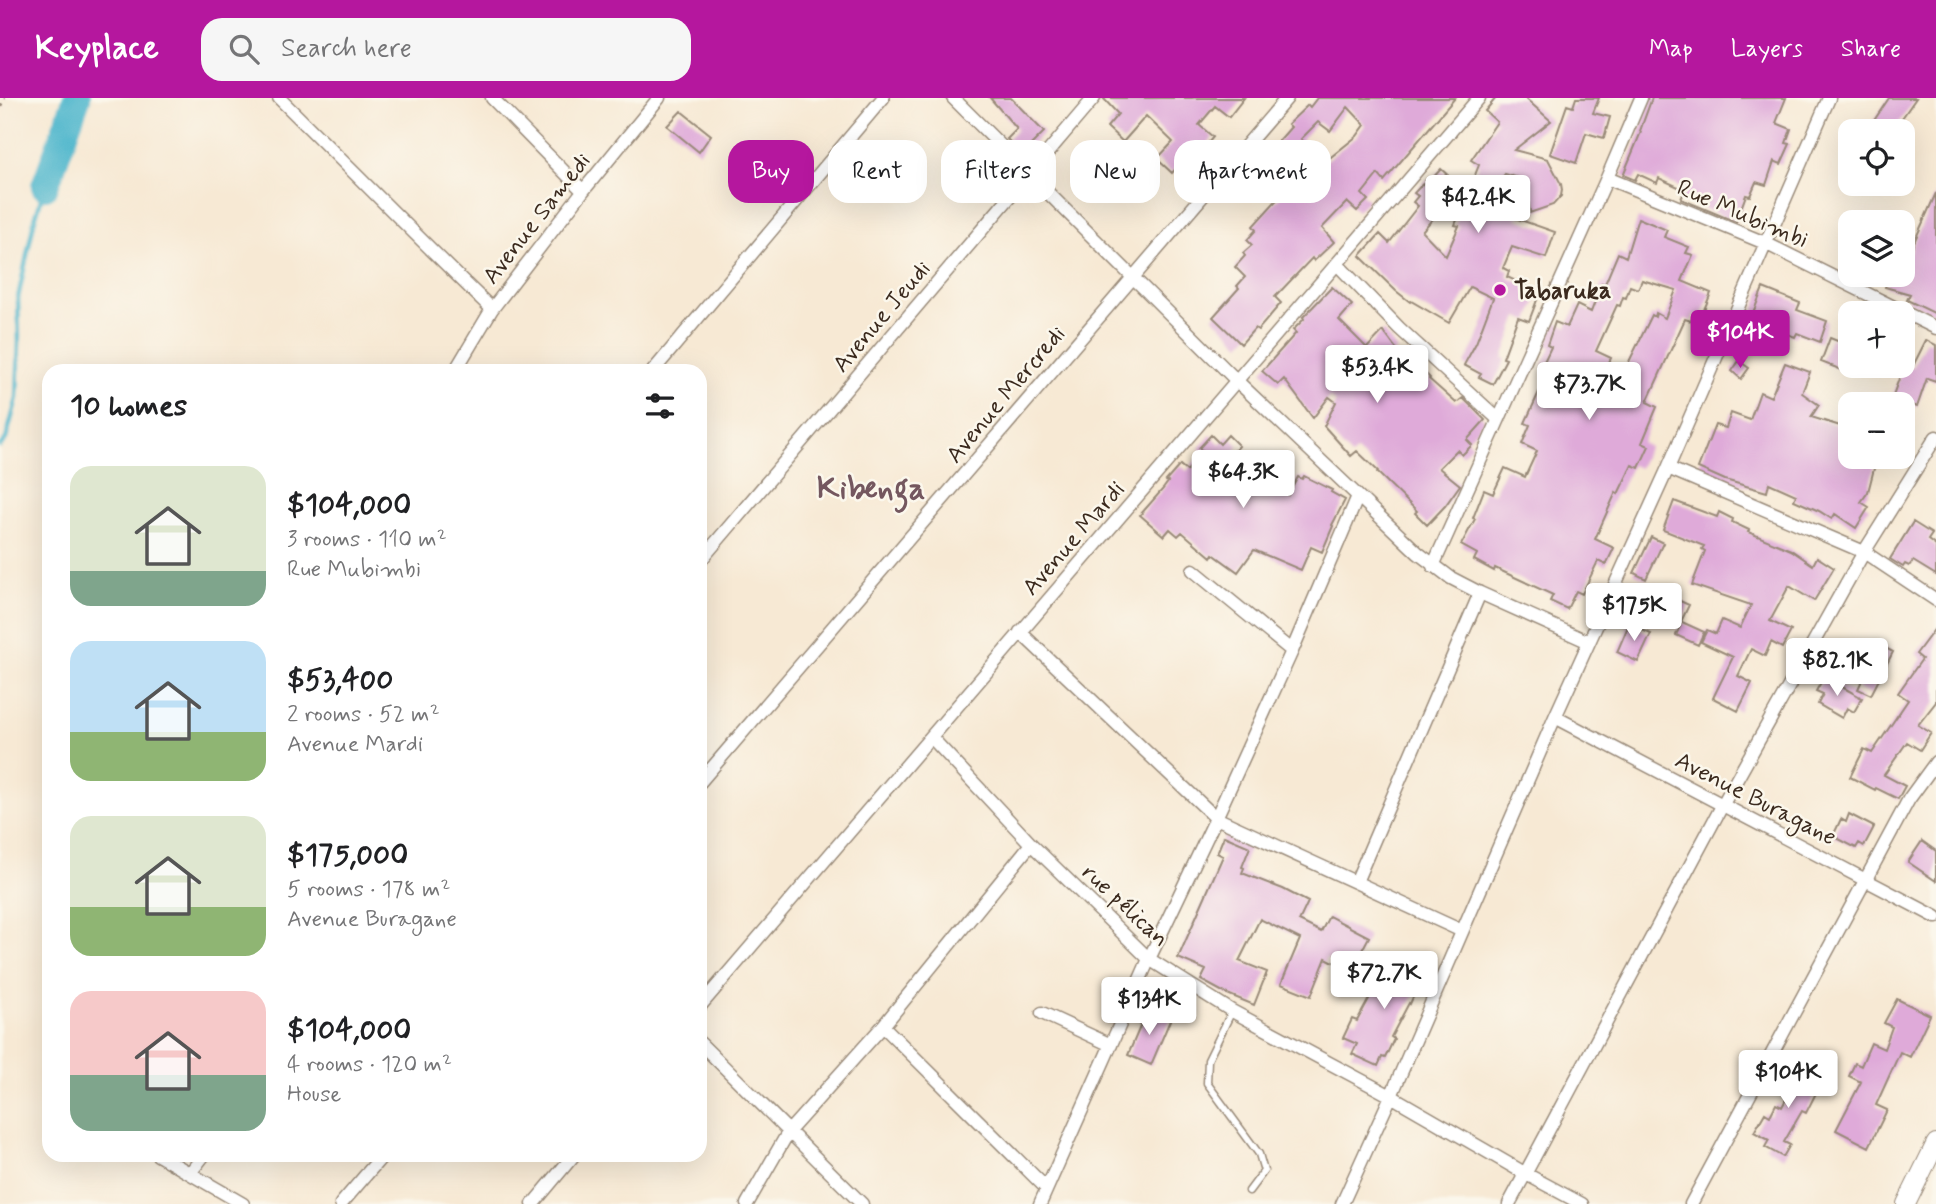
<!DOCTYPE html>
<html lang="en">
<head>
<meta charset="utf-8">
<style>
  body { margin:0; font-family:Mynerve,sans-serif; background:#f6f6f6; color:#202124; height:100vh; display:flex; flex-direction:column; font-size:26px; white-space:nowrap }
  * { box-sizing:border-box; margin:0 }
  p { font-size:23px; color:#757577 }
  .icon { flex:none; width:38px; height:38px; fill:none; stroke:currentColor; stroke-width:2; stroke-linecap:round; stroke-linejoin:round }
  .map { position:relative; flex:1; overflow:hidden }
  .sheet { position:absolute; left:42px; top:266px; width:665px; height:798px; display:flex; flex-direction:column; background:#fff; border-radius:21px; box-shadow:0 7px 28px #0002 }
  .sheet>* { flex:none }
  .guide { position:absolute; left:728px; top:42px; width:665px; height:63px; display:flex; gap:14px }
  .controls { position:absolute; left:1838px; top:21px; display:grid; gap:14px }
  .controls a { display:grid; place-items:center; width:77px; height:77px; border-radius:14px; background:#fff; box-shadow:0 7px 28px #0002; font-size:35px }
  .price { position:absolute; translate:-50% -60px; padding:0 16px; border-radius:7px; background:#fff; color:#222; font-size:23px; line-height:46px; filter:drop-shadow(0 2px 4px #0008) }
  .price::after { content:''; position:absolute; left:50%; top:42px; width:21px; height:16px; margin-left:-10px; background:inherit; clip-path:polygon(0 0,100% 0,50% 100%) }
  .price.active { background:#b5179e; color:#fff }
  ul { padding:0; list-style:none }
  li { display:flex; align-items:center; gap:21px; height:175px; padding:0 28px }
  li span { display:grid; place-items:center; flex:none; width:196px; height:140px; border-radius:21px; color:#555 }
  li>.icon { margin-inline-start:auto }
  span .icon { width:84px; height:84px; fill:#fffc; stroke-width:1 }
  li b { font-size:30px }
  h2 { display:flex; justify-content:space-between; align-items:center; height:84px; padding:0 28px; font-size:30px }
  .tag { padding:0 24px; border-radius:21px; background:#fff; box-shadow:0 7px 28px #0002; font-size:24px; line-height:63px }
  .tag.active { background:#b5179e; color:#fff }
  header { display:flex; align-items:center; gap:42px; box-sizing:border-box; height:98px; padding:0 35px; background:#b5179e; color:#fff }
  header strong { font-size:33px }
  nav { display:flex; gap:38px; margin-inline-start:auto; font-size:24px }
  .search { width:490px; height:63px; background:#f6f6f6; display:flex; align-items:center; gap:18px; box-sizing:border-box; padding:0 24px; border-radius:21px; color:#757577; font-size:26px }
  .map>svg:first-child { display:block }
</style>
</head>
<body>
<header>
<strong>Keyplace</strong>
<div class="search"><svg class="icon" aria-label="search" viewBox="0 0 24 24"><circle cx="10" cy="10" r="6"/><path d="M15 15l6 6"/></svg>Search here</div>
<nav><a>Map</a><a>Layers</a><a>Share</a></nav>
</header>
<div class="map">
<svg width="1936" height="1106" viewBox="0 0 1936 1106">
  <rect width="100%" height="100%" fill="#fbf7ec"/>
  <filter id="ink" filterUnits="userSpaceOnUse"><feTurbulence type="fractalNoise" baseFrequency=".0143" numOctaves="2"/><feDisplacementMap in="SourceGraphic" scale="14" xChannelSelector="R" yChannelSelector="G"/><feConvolveMatrix kernelMatrix="1 2 1 2 8 2 1 2 1" color-interpolation-filters="sRGB"/></filter>
  <filter id="wash" filterUnits="userSpaceOnUse"><feTurbulence type="fractalNoise" baseFrequency=".00686" numOctaves="4" result="noise"/><feDisplacementMap in="SourceGraphic" scale="28" xChannelSelector="R" yChannelSelector="G"/><feGaussianBlur stdDeviation="1.57" result="paint"/><feColorMatrix in="noise" values="0 0 0 0 0 0 0 0 0 0 0 0 0 0 0 0 0 1.4 0 .05"/><feComposite in="paint" operator="in"/></filter>
  <g filter="url(#wash)">
    <rect width="100%" height="100%" fill="#f7e9d4"/>
    <g fill="none" stroke-linecap="round" stroke-linejoin="round">
      <path stroke="#4eb6cc" stroke-width="4.5" d="M0 348 6 341 17 300 19 244 18 200 34 124 45 88"/>
      <path stroke="#4eb6cc" stroke-width="28" d="M45 88 77 0"/>
    </g>
    <g id="blocks">
      <path fill="#dfaad9" fill-rule="evenodd" d="M990 0H1011L1044 34 1022 56 1007 41 1017 31Z
        M1103 0H1244L1229 19 1215 8 1199 27 1213 39 1204 50 1208 53 1199 64 1189 56 1172 75 1157 61 1173 44 1146 18 1123 44 1107 29 1118 16Z
        M1317 0H1455L1384 83 1378 76 1362 96 1368 102 1357 113 1347 104 1322 130 1334 144 1314 163 1312 160 1275 199 1281 205 1258 232 1255 230 1241 246 1213 219 1239 190 1237 188 1245 179 1235 169 1245 158 1243 155 1252 147 1247 142 1256 132 1253 128 1283 95 1261 77 1284 51 1277 45 1291 29 1288 26 1308 7 1310 9ZM1348 9 1365 27 1357 38 1291 91 1289 89 1286 91 1315 54 1301 41 1318 24 1330 33Z
        M1496 0H1525L1551 23 1514 52 1548 61 1561 86 1562 92 1561 98 1553 107 1515 120 1555 134 1546 160 1512 149 1503 170 1509 173 1507 179 1540 194 1529 223 1518 219 1503 260 1506 261 1493 286 1479 279 1481 276 1464 267 1476 245 1493 200 1470 189 1449 225 1411 203 1410 204 1396 193 1360 158 1380 136 1389 145 1418 108 1413 104 1418 98 1414 95 1426 82 1429 84 1441 71 1461 89 1422 133 1446 158 1459 128 1455 127 1479 67 1471 62 1497 24 1485 13ZM1505 76 1526 82 1530 114 1489 98Z
        M1576 0H1599L1593 15 1610 19 1604 40 1586 35 1576 65 1550 56 1567 7 1573 9Z
        M1652 0H1786L1776 25 1791 31 1786 45 1790 46 1781 66 1774 63 1766 87 1756 84 1750 98 1746 97 1736 124 1681 101 1685 92 1659 80 1657 85 1638 76 1635 82 1623 77 1641 34 1640 33Z
        M1889 0H1916L1893 33H1867Z
        M681 13 711 37 699 54 667 28Z
        M1936 95V216L1907 202 1910 196 1885 189 1889 177H1902V171Z
        M1638 120 1667 132 1664 139 1689 149 1686 155 1693 157 1682 183 1711 195 1701 219 1694 217 1691 223 1685 221 1647 304 1657 309 1642 345 1649 348 1639 370 1632 367 1618 396 1616 394 1595 441 1614 450 1606 467 1598 463 1582 496 1576 493 1567 511 1550 503 1553 497 1495 470 1494 473 1474 462 1477 456 1461 447 1475 421 1473 420 1484 392 1493 396 1505 370 1525 379 1537 353 1522 346 1530 327 1525 325 1539 294 1562 304 1572 281 1542 268 1551 249 1547 247 1555 224 1567 229 1577 207 1591 214 1602 185 1605 186 1618 155 1626 159ZM1642 182 1676 192 1665 220 1656 215 1655 219 1652 217 1621 280 1605 273 1611 260 1596 253 1617 207 1620 208 1623 199 1626 200 1630 188 1638 191Z
        M1332 189 1352 207 1339 222 1367 250 1383 233 1397 252 1393 254 1414 276 1420 270 1430 280 1429 281 1456 305 1463 300 1485 322 1467 342 1472 347 1462 357 1457 352 1439 370 1460 387 1445 408 1427 427 1415 415 1417 413 1377 374 1378 373 1357 353 1351 358 1324 328 1336 304 1329 299 1313 320 1284 281 1278 287 1262 273 1296 235 1293 232 1304 221 1303 219Z
        M1763 190 1800 205 1797 212 1827 223 1820 244 1797 235 1795 239 1782 234 1788 219 1787 218 1776 232 1750 222Z
        M1830 240 1850 248V275L1821 264Z
        M1926 242 1936 247V283L1927 280 1917 309 1892 300 1904 267 1912 270Z
        M1739 263 1749 270 1741 281 1732 273Z
        M1785 265 1810 274 1802 295 1819 307 1811 319 1850 331V359H1877L1868 394 1861 404 1869 409 1856 430 1835 416 1832 421 1819 413 1794 402 1796 397 1769 385 1767 394 1725 382 1698 370 1715 327 1726 330 1731 315 1750 322 1760 294 1771 299Z
        M1211 337 1220 346 1228 337 1239 348 1232 356 1253 375 1263 365 1271 373 1268 377 1288 397 1298 379 1302 381 1304 378 1332 392 1331 394 1345 402 1332 427 1333 428 1322 454 1311 449 1301 472 1254 452 1238 474 1213 456 1211 459 1182 434 1178 438 1170 431 1164 438 1140 417 1163 391 1168 384 1166 383 1180 367 1187 373 1203 354 1199 350Z
        M1674 403 1717 419 1719 414 1733 421 1732 424 1749 432 1748 434 1791 452 1813 467 1817 459 1834 470 1814 503 1789 488 1770 523 1791 533 1782 550 1771 544 1765 558 1751 551 1738 578 1752 585 1738 613 1713 600 1733 559 1701 544 1707 532 1716 536 1722 522 1740 530 1751 507 1692 487 1705 453 1702 451 1704 448 1663 432Z
        M1913 424 1932 436 1928 442 1936 448V477L1913 463 1909 468 1905 466 1903 469 1890 461Z
        M1651 439 1663 445 1646 481 1634 475Z
        M1658 493 1689 507 1678 530 1648 517Z
        M1682 524 1704 534 1698 547 1676 537Z
        M1629 526 1651 536 1638 564 1617 554Z
        M1936 529V604L1918 627 1931 635 1920 652 1907 644 1884 677 1905 688 1898 701 1876 690 1875 692 1850 679 1864 651 1872 655 1908 602 1898 595 1922 561 1916 556Z
        M1862 546 1876 556 1882 548 1893 554 1871 597 1858 591 1866 574 1852 566Z
        M1824 579 1862 600 1854 614 1847 610 1842 620 1818 606 1823 596 1816 593Z
        M1849 716 1874 729 1864 748 1859 745 1856 750 1833 738 1841 721 1846 724Z
        M1224 738 1250 749 1242 769 1244 770 1242 775 1283 791 1308 804 1299 823 1321 834 1329 818 1369 839 1351 873 1326 860 1311 898 1281 886 1300 841 1260 821 1239 863 1267 874 1254 907 1225 895 1201 882 1206 872 1178 860 1223 758 1217 755Z
        M1922 743 1936 753V783L1908 764Z
        M1388 858 1424 874 1410 906 1409 905 1391 939 1394 941 1385 960 1382 959 1378 968 1352 956 1357 946 1343 940 1352 921 1357 923 1370 899Z
        M1897 901 1930 917 1910 959 1900 954 1876 1007 1887 1012 1869 1049 1836 1032 1861 984 1849 978 1855 965 1861 968 1871 945 1884 951 1892 929 1884 925Z
        M1148 910 1171 920 1151 967 1128 957Z
        M1796 964 1818 975 1811 990 1817 993 1806 1015 1802 1013 1784 1044 1790 1047 1783 1059 1765 1049 1769 1042 1754 1034 1765 1015 1770 1018 1776 1006 1782 1009 1793 988 1785 984Z"/>
    </g>
  </g>
  <g filter="url(#ink)">
    <use href="#blocks" fill-opacity="0" stroke="#998a79" stroke-width="2"/>
    <g fill="none" stroke-linecap="round" stroke-linejoin="round">
      <g stroke="#998a79" stroke-width="9">
        <path id="service" d="M1232 913 1208 962 1207 985 1259 1056 1264 1073 1249 1093"/>
      </g>
      <g stroke="#998a79" stroke-width="15">
        <path id="minor" d="M279 0C350 70 420 142 492 211
          M492 0 583 93
          M953 0 1237 283 1418 455 1451 480 1480 495 1589 544
          M1607 80 1765 145 1936 230
          M1337 166 1399 230 1498 321
          M455 273 492 211 583 93 659 0
          M653 273 883 0
          M1668 370 1864 454 1936 502
          M700 463 1094 0
          M1433 468 1607 80 1641 0
          M1193 472 1292 553
          M1020 534 1216 720 1462 833
          M1555 619 1936 819
          M931 639 1031 746 1149 861 1232 913 1391 998 1526 1076 1582 1106
          M700 684C897 457 1090 227 1287 0
          M1356 784 1480 495
          M700 908 1479 0
          M1042 915 1111 947
          M883 928 1046 1090
          M700 945 862 1106
          M158 1057 243 1106
          M190 1075 204 1057
          M341 1106 383 1057
          M533 1106 574 1057
          M747 1106 789 1033 883 928 1031 746
          M1040 1106 1149 861 1216 720 1292 553 1358 398
          M1342 1106 1391 998 1555 619 1668 370 1829 0
          M1509 1106 1723 706 1864 454 1936 339
          M1691 1106 1909 701 1936 664"/>
      </g>
      <g stroke="#998a79" stroke-width="20">
        <path id="secondary" d="M1906 1106 1936 1045"/>
      </g>
      <path stroke="#998a79" stroke-width="2.5" stroke-dasharray="5 5" stroke-linecap="butt" d="M0 10 5 0"/>
      <use href="#service" stroke="#fff" stroke-width="6"/>
      <use href="#minor" stroke="#fff" stroke-width="12"/>
      <use href="#secondary" stroke="#fff" stroke-width="18"/>
    </g>
  </g>
  <circle fill="#b5179e" stroke="#fbf7ec" stroke-width="2.5" cx="1500" cy="192" r="7"/>
  <g text-anchor="middle" stroke-width="5" stroke-linejoin="round" paint-order="stroke">
    <g font-size="24" fill="#3b2a1e" stroke="#fbf7ec">
      <text transform="translate(1743 115) rotate(23)" y="8">Rue Mubimbi</text>
      <text transform="translate(536 120) rotate(-52)" y="8">Avenue Samedi</text>
      <text transform="translate(881 218) rotate(-50)" y="8">Avenue Jeudi</text>
      <text transform="translate(1005 296) rotate(-50)" y="8">Avenue Mercredi</text>
      <text transform="translate(1073 440) rotate(-49)" y="8">Avenue Mardi</text>
      <text transform="translate(1756 700) rotate(27)" y="8">Avenue Buragane</text>
      <text transform="translate(1126 807) rotate(43)" y="8">rue pélican</text>
    </g>
    <g font-size="24" font-weight="bold" fill="#3b2a1e" stroke="#fbf7ec" text-anchor="start">
      <text x="1514" y="200">Tabaruka</text>
    </g>
    <g font-size="32" font-weight="bold" fill="#74575f" stroke="#fbf7ec">
      <text x="871" y="400">Kibenga</text>
    </g>
  </g>
</svg>
<div class="controls">
<a><svg class="icon" aria-label="locate" viewBox="0 0 24 24"><circle cx="12" cy="12" r="6"/><path d="M12 2v4M12 18v4M2 12h4M18 12h4"/></svg></a>
<a><svg class="icon" aria-label="layers" viewBox="0 0 24 24"><path d="M12 4l9 5-9 5-9-5zM3 14l9 5 9-5"/></svg></a>
<a>+</a>
<a>−</a>
</div>
<b class="price" style="left:1478px;top:137px">$42.4K</b>
<b class="price active" style="left:1740px;top:272px">$104K</b>
<b class="price" style="left:1377px;top:307px">$53.4K</b>
<b class="price" style="left:1589px;top:324px">$73.7K</b>
<b class="price" style="left:1243px;top:412px">$64.3K</b>
<b class="price" style="left:1634px;top:545px">$175K</b>
<b class="price" style="left:1837px;top:600px">$82.1K</b>
<b class="price" style="left:1384px;top:913px">$72.7K</b>
<b class="price" style="left:1149px;top:939px">$134K</b>
<b class="price" style="left:1788px;top:1012px">$104K</b>
<div class="guide">
<a class="tag active">Buy</a>
<a class="tag">Rent</a>
<a class="tag">Filters</a>
<a class="tag">New</a>
<a class="tag">Apartment</a>
</div>
<section class="sheet">
<h2>10 homes<svg class="icon" aria-label="filters" viewBox="0 0 24 24"><path d="M4 7h16M4 17h16"/><circle cx="9" cy="7" r="2"/><circle cx="15" cy="17" r="2"/></svg></h2>
<ul>
<li><span style="background:linear-gradient(#dfe7d0 75%,#7fa58c 0)"><svg class="icon" aria-label="home" viewBox="0 0 24 24"><path d="M3 11l9-7 9 7M6 9v11h12V9"/></svg></span><div><b>$104,000</b><p>3 rooms · 110 m²</p><p>Rue Mubimbi</p></div></li>
<li><span style="background:linear-gradient(#bfe0f5 65%,#8fb573 0)"><svg class="icon" aria-label="home" viewBox="0 0 24 24"><path d="M3 11l9-7 9 7M6 9v11h12V9"/></svg></span><div><b>$53,400</b><p>2 rooms · 52 m²</p><p>Avenue Mardi</p></div></li>
<li><span style="background:linear-gradient(#dfe7d0 65%,#8fb573 0)"><svg class="icon" aria-label="home" viewBox="0 0 24 24"><path d="M3 11l9-7 9 7M6 9v11h12V9"/></svg></span><div><b>$175,000</b><p>5 rooms · 178 m²</p><p>Avenue Buragane</p></div></li>
<li><span style="background:linear-gradient(#f6c9c9 60%,#7fa58c 0)"><svg class="icon" aria-label="home" viewBox="0 0 24 24"><path d="M3 11l9-7 9 7M6 9v11h12V9"/></svg></span><div><b>$104,000</b><p>4 rooms · 120 m²</p><p>House</p></div></li>
</ul>
</section>
</div>
</body>
</html>
